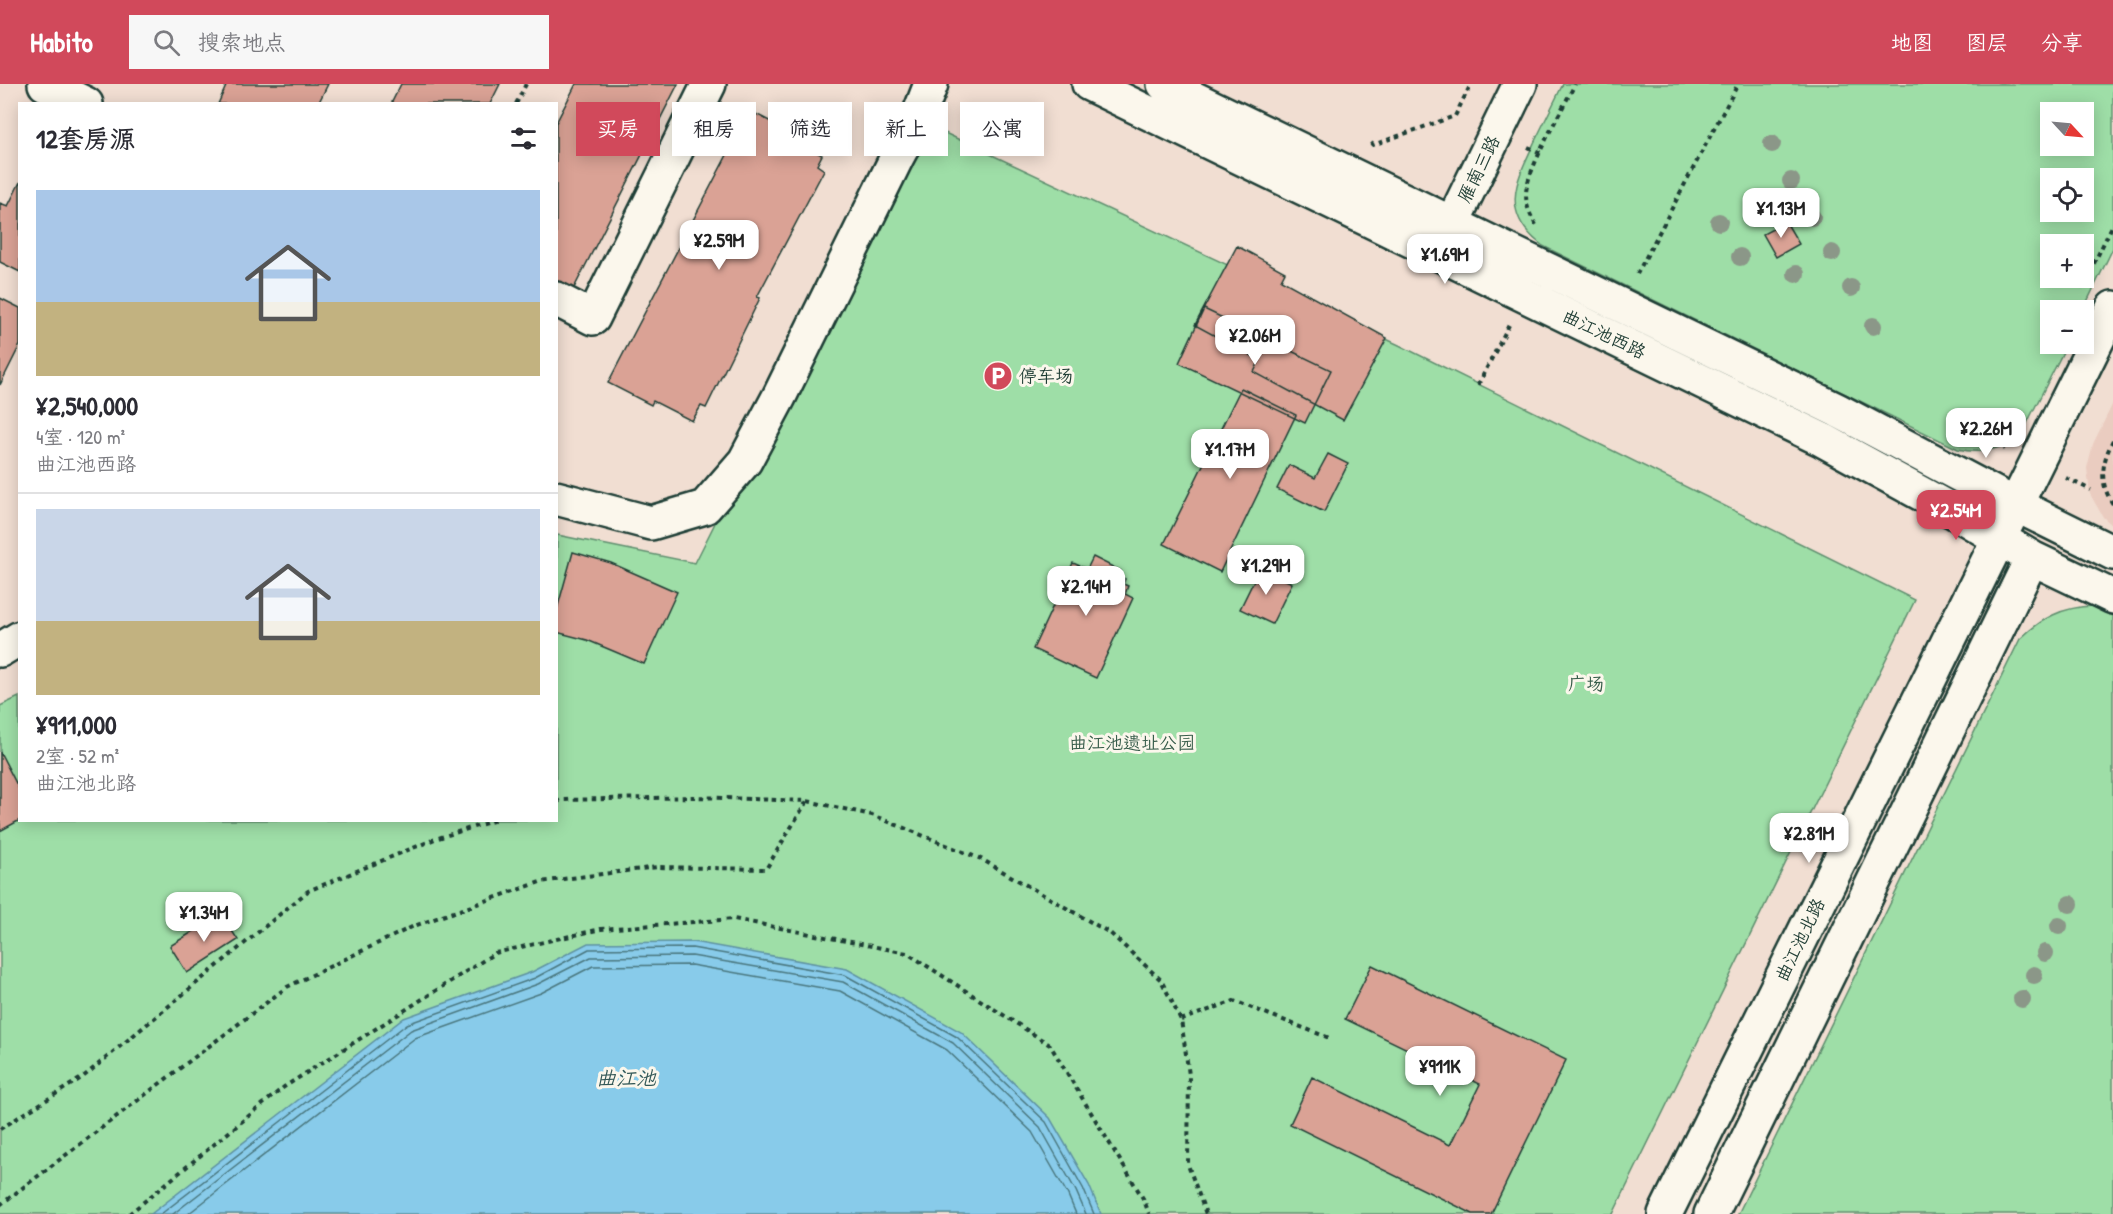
<!DOCTYPE html>
<html lang="zh">
<head>
<meta charset="utf-8">
<style>
  body { margin:0; font-family:"Patrick Hand","LXGW WenKai TC",sans-serif; background:#f7f7f7; color:#2b2b33; height:100vh; display:flex; flex-direction:column; font-size:22px; white-space:nowrap }
  * { box-sizing:border-box; margin:0 }
  p { font-size:20px; color:#7c7c81 }
  .icon { flex:none; width:33px; height:33px; fill:none; stroke:currentColor; stroke-width:2; stroke-linecap:round; stroke-linejoin:round }
  .map { position:relative; flex:1; overflow:hidden }
  .drawer { position:absolute; left:18px; top:18px; width:540px; height:720px; display:flex; flex-direction:column; background:#fff; border-radius:0px; box-shadow:0 3px 15px #0003 }
  .drawer>* { flex:none }
  .guide { position:absolute; left:576px; top:18px; width:570px; height:54px; display:flex; gap:12px }
  .needle { width:39px; rotate:116deg }
  .tools { position:absolute; left:2040px; top:18px; display:grid; gap:12px }
  .tools a { display:grid; place-items:center; width:54px; height:54px; border-radius:0px; background:#fff; box-shadow:0 3px 15px #0003; font-size:30px }
  .price { position:absolute; translate:-50% -51px; padding:0 14px; border-radius:12px; background:#fff; color:#222; font-size:20px; line-height:39px; filter:drop-shadow(0 2px 3px #0008) }
  .price::after { content:''; position:absolute; left:50%; top:36px; width:18px; height:14px; margin-left:-9px; background:inherit; clip-path:polygon(0 0,100% 0,50% 100%) }
  .price.on { background:#d1495b; color:#fff }
  ul { padding:0; list-style:none }
  li { display:grid; align-content:center; gap:12px; height:318px; padding:0 18px }
  li+li { border-top:2px solid #e1e1e2 }
  li span { display:grid; place-items:center; height:186px; border-radius:0px; color:#555 }
  li>.icon { margin-inline-start:auto }
  span .icon { width:108px; height:108px; fill:#fffc; stroke-width:1 }
  li b { font-size:26px }
  h2 { display:flex; justify-content:space-between; align-items:center; height:72px; padding:0 18px; font-size:26px }
  .tag { padding:0 21px; border-radius:0px; background:#fff; box-shadow:0 3px 15px #0003; font-size:21px; line-height:54px }
  .tag.on { background:#d1495b; color:#fff }
  header { display:flex; align-items:center; gap:36px; box-sizing:border-box; height:84px; padding:0 30px; background:#d1495b; color:#fff }
  header strong { font-size:28px }
  nav { display:flex; gap:33px; margin-inline-start:auto; font-size:21px }
  .search { width:420px; height:54px; background:#f7f7f7; display:flex; align-items:center; gap:15px; box-sizing:border-box; padding:0 21px; border-radius:0px; color:#7c7c81; font-size:22px }
  .map>svg:first-child { display:block }
</style>
</head>
<body>
<header>
<strong>Habito</strong>
<div class="search"><svg class="icon" aria-label="search" viewBox="0 0 24 24"><circle cx="10" cy="10" r="6"/><path d="M15 15l6 6"/></svg>搜索地点</div>
<nav><a>地图</a><a>图层</a><a>分享</a></nav>
</header>
<div class="map">
<svg width="2113" height="1130" viewBox="0 0 2113 1130">
  <rect width="100%" height="100%" fill="#f1ded2"/>
  <filter id="ink" filterUnits="userSpaceOnUse"><feTurbulence type="fractalNoise" baseFrequency=".0167" numOctaves="2"/><feDisplacementMap in="SourceGraphic" scale="12" xChannelSelector="R" yChannelSelector="G"/><feConvolveMatrix kernelMatrix="1 2 1 2 8 2 1 2 1" color-interpolation-filters="sRGB"/></filter>
  <g filter="url(#ink)">
    <path fill="#eaccc0" d="M2113 319V442L2103 433 2090 410 2087 384 2093 360Z"/>
    <path fill="#9edea7" stroke="#5e8e6e" stroke-width="1.5" fill-rule="evenodd" d="M1563 0H2113V164L2083 226H2050V260H2067L2023 347C2005 365 1983 371 1958 365L1543 162C1500 130 1515 99 1534 59 1544 39 1553 20 1563 0ZM2050 28H2084V62H2050ZM2050 94H2084V128H2050ZM2050 160H2084V194H2050Z
      M917 36 1399 261 1915 516 1613 1130H0V622L19 613 20 736H556L557 451 695 479Z
      M2093 522 2113 526V1130H1738L2020 555C2042 534 2062 523 2093 522Z"/>
    <path fill="#88cbea" stroke="#5e92a1" stroke-width="1.5" d="M693 858 847 885 961 948 1050 1034 1089 1101 1101 1130H151L404 934 532 888 588 859Z"/>
    <g fill="none" stroke-linecap="round" stroke-linejoin="round">
      <path stroke="#49767d" stroke-width="1.5" d="M161 1130 407 940 535 894 589 865 692 864 845 891 957 953 1046 1038 1083 1104 1094 1130
        M173 1130 411 946 538 900 591 873 692 872 843 898 953 959 1040 1043 1076 1107 1086 1130
        M188 1130 415 954 541 909 593 882 691 881 840 907 947 966 1032 1048 1068 1111 1076 1130"/>
    </g>
    <path fill="#daa295" stroke="#1f3d34" stroke-width="1.5" d="M227 0H328L318 20H218Z
      M401 0H500L490 20H391Z
      M576 0H678L573 206 556 197V39Z
      M750 27 791 48 782 63 791 68 797 58 822 71 817 81 824 86 757 213 760 214 706 324 701 322 692 337 653 317 651 321 608 299Z
      M20 98V188L0 178V119L8 122Z
      M1786 138 1799 160 1776 173 1763 150Z
      M1237 162 1285 188 1281 196 1387 254 1343 336 1254 288 1260 276 1195 241Z
      M0 214 20 224V261L0 301Z
      M1204 225 1331 286 1305 339 1179 279Z
      M1241 304 1296 331 1220 488 1164 460Z
      M1328 370 1348 380 1324 428 1277 405 1289 381 1315 394Z
      M573 468 611 479 677 508 644 580 587 556 556 548V529Z
      M1093 473 1121 487 1118 492 1125 495 1123 500 1128 502 1125 510 1133 514 1096 594 1033 565 1073 479 1087 485Z
      M1260 484 1292 499 1272 540 1240 525Z
      M0 668 20 707V736L0 747Z
      M221 830 238 856 187 889 170 862Z
      M1372 881 1566 976 1491 1130H1473L1290 1040 1312 993 1450 1061 1480 1000 1345 935Z"/>
    <g fill="none" stroke-linecap="round" stroke-linejoin="round">
      <g stroke="#1f3d34" stroke-width="38">
        <path id="street" d="M45 0 86 20
          M556 215 593 234 709 0
          M556 414 651 439 705 423 745 377 779 313 897 73 917 36 931 0
          M0 566 20 554"/>
      </g>
      <g stroke="#1f3d34" stroke-width="38">
        <path id="secondary" d="M1089 0 1823 356 1953 427 2032 474 2113 513
          M1164 0 1837 326 2016 421 2113 469
          M1442 160 1520 0
          M1665 1130 2113 224
          M1711 1130 2032 474"/>
      </g>
      <path stroke="#1f3d34" stroke-width="4" stroke-dasharray="4.5 4.5" stroke-linecap="butt" d="M516 20 526 0
        M1371 59 1373 61 1455 32 1471 0
        M1528 63 1541 69
        M1536 141C1530 131 1526 122 1526 110 1526 87 1563 24 1575 0
        M1637 190 1738 0
        M2082 204 2113 140
        M1478 301 1509 241
        M1972 356C1991 359 2006 349 2017 335
        M2113 356C2102 378 2098 398 2113 420
        M1984 364 1988 356 2005 365
        M2066 394 2091 406
        M556 718 563 716 696 713 807 717 872 731 981 775 1110 849 1161 896 1181 936 1189 991 1188 1081 1206 1130
        M1181 936 1234 917 1332 955
        M0 1045 83 993 308 807 435 755 496 736
        M0 1121 287 903 414 842 540 798 657 783 766 785 807 717
        M129 1130 284 1003 495 869 601 845 734 835 907 869 1050 961 1144 1116 1149 1130"/>
      <use href="#street" stroke="#fbf7ec" stroke-width="33"/>
      <use href="#secondary" stroke="#fbf7ec" stroke-width="33"/>
    </g>
    <g fill="#8b9788">
      <circle cx="1772" cy="60" r="9"/>
      <circle cx="1791" cy="97" r="9"/>
      <circle cx="1812" cy="133" r="9"/>
      <circle cx="1719" cy="138" r="9"/>
      <circle cx="1832" cy="169" r="9"/>
      <circle cx="1740" cy="173" r="9"/>
      <circle cx="1796" cy="190" r="9"/>
      <circle cx="1851" cy="204" r="9"/>
      <circle cx="1873" cy="242" r="9"/>
      <circle cx="2070" cy="820" r="9"/>
      <circle cx="2059" cy="842" r="9"/>
      <circle cx="2045" cy="869" r="9"/>
      <circle cx="2034" cy="891" r="9"/>
      <circle cx="2022" cy="915" r="9"/>
    </g>
  </g>
  <defs>
    <g id="parking-disc" transform="scale(1.5)"><circle r="9.5" fill="#d1495b" stroke="#fbf7ec"/><path d="M-3.5-5.5H1a3.5 3.5 0 0 1 0 7H-1V5.5H-3.5ZM-1-3.4V-.6H.8a1.4 1.4 0 0 0 0-2.8Z" fill="#fff"/></g>
  </defs>
  <g fill-rule="evenodd">
    <use href="#parking-disc" x="998" y="292"/>
  </g>
  <g text-anchor="middle" stroke-width="6" stroke-linejoin="round" paint-order="stroke">
    <g font-size="18" fill="#1f3d34" stroke="#fbf7ec">
      <text transform="translate(1479 85) rotate(-64)" y="6">雁南三路</text>
      <text transform="translate(1604 250) rotate(26)" y="6">曲江池西路</text>
      <text transform="translate(1800 856) rotate(-64)" y="6">曲江池北路</text>
    </g>
    <g font-size="18" fill="#1f3d34" stroke="#fbf7ec" text-anchor="start">
      <text x="1019" y="298">停车场</text>
    </g>
    <g font-size="18" fill="#385d4b" stroke="#fbf7ec">
      <text x="1586" y="606">广场</text>
      <text x="1132" y="665">曲江池遗址公园</text>
    </g>
    <g font-size="20" font-style="italic" fill="#345958" stroke="#fbf7ec">
      <text x="626" y="1001">曲江池</text>
    </g>
  </g>
</svg>
<div class="tools">
<a><svg class="needle" viewBox="-14 -14 28 28"><path d="M0-13l5 13h-10z" fill="#e53935"/><path d="M0 13l5-13h-10z" fill="#7c7c81"/></svg></a>
<a><svg class="icon" aria-label="locate" viewBox="0 0 24 24"><circle cx="12" cy="12" r="6"/><path d="M12 2v4M12 18v4M2 12h4M18 12h4"/></svg></a>
<a>+</a>
<a>−</a>
</div>
<b class="price" style="left:1781px;top:155px">¥1.13M</b>
<b class="price" style="left:719px;top:187px">¥2.59M</b>
<b class="price" style="left:1445px;top:201px">¥1.69M</b>
<b class="price" style="left:1255px;top:282px">¥2.06M</b>
<b class="price" style="left:1986px;top:375px">¥2.26M</b>
<b class="price" style="left:1230px;top:396px">¥1.17M</b>
<b class="price on" style="left:1956px;top:457px">¥2.54M</b>
<b class="price" style="left:1266px;top:512px">¥1.29M</b>
<b class="price" style="left:1086px;top:533px">¥2.14M</b>
<b class="price" style="left:1809px;top:780px">¥2.81M</b>
<b class="price" style="left:204px;top:859px">¥1.34M</b>
<b class="price" style="left:1440px;top:1013px">¥911K</b>
<div class="guide">
<a class="tag on">买房</a>
<a class="tag">租房</a>
<a class="tag">筛选</a>
<a class="tag">新上</a>
<a class="tag">公寓</a>
</div>
<section class="drawer">
<h2>12套房源<svg class="icon" aria-label="filters" viewBox="0 0 24 24"><path d="M4 7h16M4 17h16"/><circle cx="9" cy="7" r="2"/><circle cx="15" cy="17" r="2"/></svg></h2>
<ul>
<li><span style="background:linear-gradient(#a9c7e8 60%,#c2b280 0)"><svg class="icon" aria-label="home" viewBox="0 0 24 24"><path d="M3 11l9-7 9 7M6 9v11h12V9"/></svg></span><div><b>¥2,540,000</b><p>4室 · 120 m²</p><p>曲江池西路</p></div></li>
<li><span style="background:linear-gradient(#c9d6e8 60%,#c2b280 0)"><svg class="icon" aria-label="home" viewBox="0 0 24 24"><path d="M3 11l9-7 9 7M6 9v11h12V9"/></svg></span><div><b>¥911,000</b><p>2室 · 52 m²</p><p>曲江池北路</p></div></li>
</ul>
</section>
</div>
</body>
</html>
